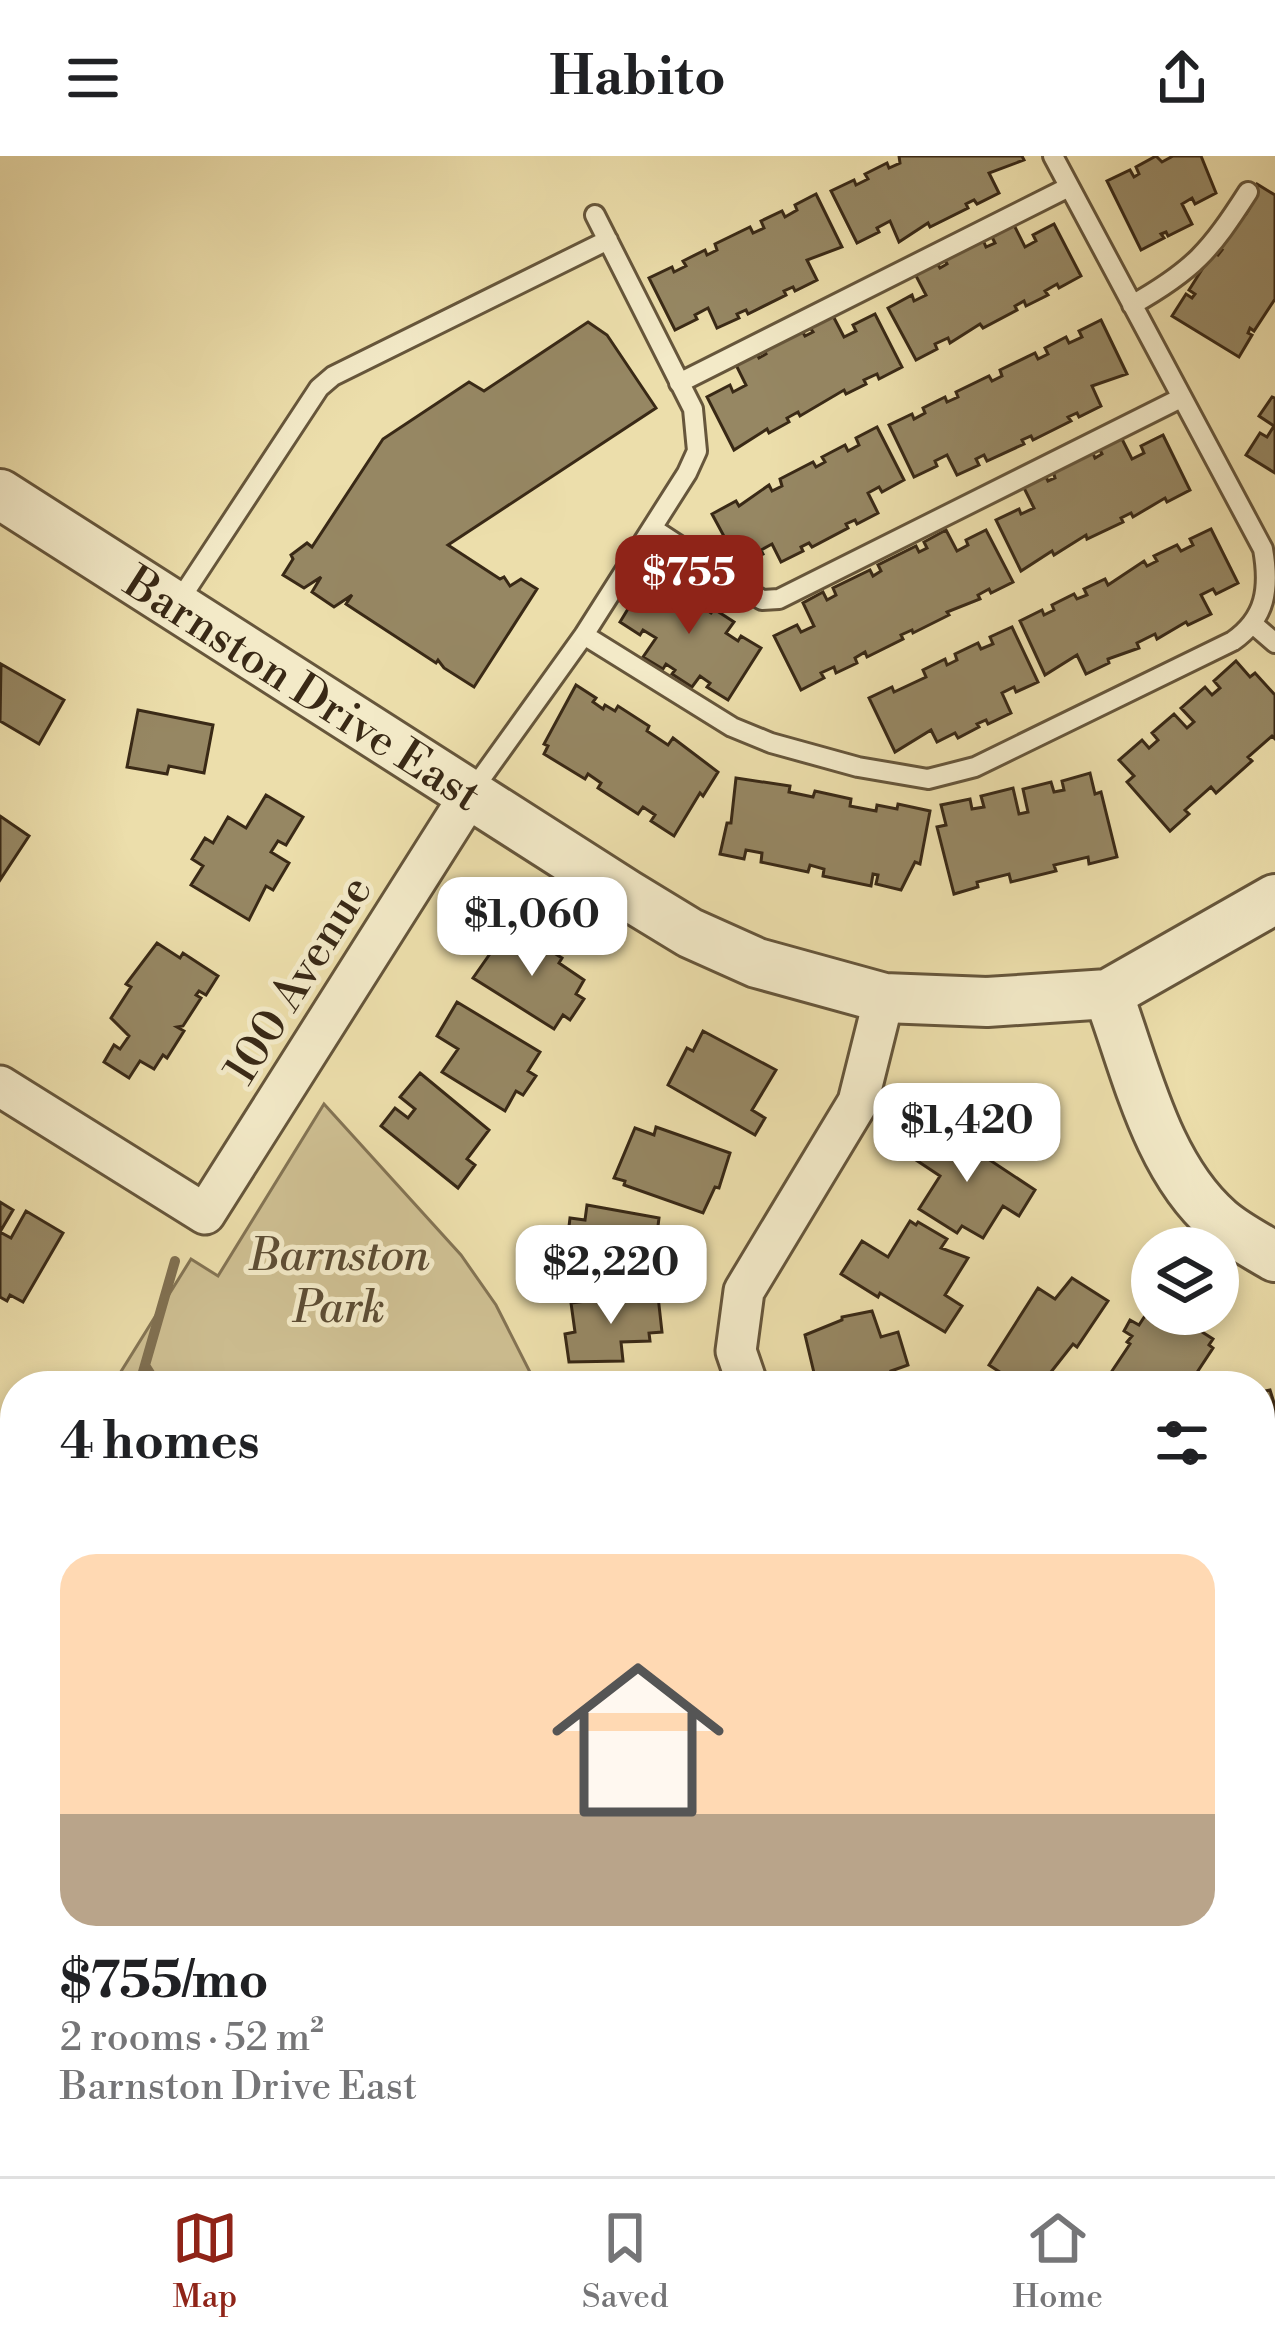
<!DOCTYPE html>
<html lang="en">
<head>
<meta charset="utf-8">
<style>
  body { margin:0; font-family:"Libre Bodoni",serif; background:#f2f2f2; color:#202124; height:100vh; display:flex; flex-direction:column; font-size:45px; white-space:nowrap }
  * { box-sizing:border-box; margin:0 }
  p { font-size:39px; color:#757577 }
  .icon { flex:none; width:66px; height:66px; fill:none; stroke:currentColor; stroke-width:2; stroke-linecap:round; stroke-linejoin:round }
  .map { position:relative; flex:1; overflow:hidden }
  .drawer { position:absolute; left:0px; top:1215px; width:1275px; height:807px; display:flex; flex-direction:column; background:#fff; border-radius:48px 48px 0 0; box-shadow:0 6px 18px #0003 }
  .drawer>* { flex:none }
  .tools { position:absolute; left:1131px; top:1071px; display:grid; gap:24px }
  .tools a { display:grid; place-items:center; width:108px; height:108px; border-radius:50%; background:#fff; box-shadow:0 6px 18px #0003; font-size:60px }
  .price { position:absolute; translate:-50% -102px; padding:0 27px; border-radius:24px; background:#fff; color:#222; font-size:39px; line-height:78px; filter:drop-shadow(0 3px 6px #0008) }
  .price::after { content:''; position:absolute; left:50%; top:72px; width:36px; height:27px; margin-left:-18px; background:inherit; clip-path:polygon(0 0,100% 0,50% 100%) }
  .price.active { background:#8f2418; color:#fff }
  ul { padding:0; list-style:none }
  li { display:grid; align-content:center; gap:24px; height:636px; padding:0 60px }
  li span { display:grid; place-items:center; height:372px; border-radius:36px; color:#555 }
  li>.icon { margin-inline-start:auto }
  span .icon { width:216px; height:216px; fill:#fffc; stroke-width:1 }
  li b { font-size:51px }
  h2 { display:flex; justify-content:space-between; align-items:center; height:144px; padding:0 60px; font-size:51px }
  header { display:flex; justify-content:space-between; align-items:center; height:156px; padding:0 60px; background:#fff; font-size:54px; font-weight:700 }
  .dock { display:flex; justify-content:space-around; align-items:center; height:168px; border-top:3px solid #e0e0e0; background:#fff; font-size:33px; color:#757577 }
  .dock a { display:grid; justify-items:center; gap:6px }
  .dock .active { color:#8f2418 }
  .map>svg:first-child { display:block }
</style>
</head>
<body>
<header><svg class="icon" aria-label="menu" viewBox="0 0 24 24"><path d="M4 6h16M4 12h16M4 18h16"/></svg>Habito<svg class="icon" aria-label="share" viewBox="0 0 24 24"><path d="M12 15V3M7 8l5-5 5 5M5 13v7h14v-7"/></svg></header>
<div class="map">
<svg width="1275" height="2020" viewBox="0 0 1275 2020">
  <rect width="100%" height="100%" fill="#ecdeab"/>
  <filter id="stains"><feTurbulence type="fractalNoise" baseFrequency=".00167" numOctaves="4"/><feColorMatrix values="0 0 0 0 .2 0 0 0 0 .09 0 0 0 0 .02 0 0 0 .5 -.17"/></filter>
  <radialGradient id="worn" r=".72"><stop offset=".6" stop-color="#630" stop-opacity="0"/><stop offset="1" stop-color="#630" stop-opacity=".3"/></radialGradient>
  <path fill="#cebf92" stroke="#847454" stroke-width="3" d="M324 948 461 1099 496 1149 537 1230H112L191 1103 218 1120Z
    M15 1385V1478L0 1476V1409Z
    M508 2007H862L877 2020H510Z"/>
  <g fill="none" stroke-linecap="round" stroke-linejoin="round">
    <path stroke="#807051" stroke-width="10" d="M146 1211 158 1230
      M139 1230 175 1105
      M0 1511 15 1487
      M736 2007V2020"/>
  </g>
  <path fill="#968763" stroke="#392916" stroke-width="3" d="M1022 0 1024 4 989 17 999 37 977 48 974 44 966 48 968 52 930 71 928 67 899 86 890 65 877 72 879 76 857 87 831 35 854 24 856 29 868 23 865 18 887 7 889 12 900 7 899 0Z
    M1156 0 1162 6 1173 0H1201L1216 37 1195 48 1192 42 1182 48 1192 68 1168 80 1166 76 1161 78 1164 82 1141 94 1107 25 1130 14 1134 21 1139 18 1136 11Z
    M1257 28 1275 39V143L1254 175 1250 172 1248 177 1252 179 1239 201 1172 160 1186 138 1192 142 1195 138 1189 134 1213 96 1218 99 1222 94 1217 91 1240 54 1246 58 1249 53 1244 49Z
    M816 38 842 91 807 104 817 124 795 135 793 131 784 135 786 139 748 158 746 154 737 158 739 162 717 172 708 152 695 159 697 163 675 174 649 122 672 111 674 116 686 110 683 105 705 94 707 99 717 94 715 88 750 71 753 77 764 72 761 65 782 55 785 61 797 54 795 49Z
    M1054 68 1081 120 1059 132 1057 128 1045 135 1048 139 1026 150 1024 145 1015 150 1017 154 983 172 980 168 950 187 948 182 935 188 937 193 916 204 888 152 912 139 914 145 926 139 915 118 937 107 940 112 947 108 945 104 983 84 986 91 995 87 992 81 1014 69 1025 91 1036 85 1033 79Z
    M832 158 844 181 856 175 853 169 875 158 902 211 879 223 877 218 864 224 866 228 846 238 844 234 800 260 798 256 787 262 789 266 769 277 767 273 734 294 707 241 730 229 733 236 746 229 735 207 756 196 759 202 766 198 763 192 801 173 805 180 813 176 809 170Z
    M1101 164 1127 218 1092 230 1101 250 1079 261 1077 257 1068 261 1071 265 1033 284 1031 280 1022 284 1024 288 987 305 984 299 976 303 979 309 957 319 947 299 935 305 937 310 914 321 889 269 912 258 914 263 925 257 923 252 945 241 947 246 958 241 956 236 989 220 992 225 1002 220 1000 214 1035 197 1038 203 1048 198 1045 192 1066 181 1069 187 1082 181 1079 175Z
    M588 166 607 179 656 252 448 389 500 423 504 421 510 430 521 423 537 433 474 531 444 512 438 504 436 507 346 448 352 439 334 451 312 436 321 421 304 432 283 419 293 403 291 399 307 387 312 391 383 283 469 226 484 235Z
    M1272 241 1275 242V317L1246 299 1260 277 1267 281 1274 270 1259 260Z
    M877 271 904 324 882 336 879 331 868 337 878 357 857 368 855 364 846 368 848 372 812 391 809 387 801 391 803 395 781 406 772 388 761 394 763 398 740 410 712 358 736 345 739 350 769 329 772 335 782 330 780 323 813 306 816 311 825 306 822 301 845 289 848 295 859 289 856 282Z
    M1163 279 1190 334 1167 346 1165 342 1133 361 1131 357 1121 362 1123 366 1087 383 1086 379 1054 399 1052 395 1021 415 996 364 1019 353 1021 358 1034 352 1023 330 1045 319 1048 325 1055 322 1053 315 1092 295 1095 302 1102 298 1099 292 1121 281 1132 303 1144 297 1141 290Z
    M1211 373 1238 427 1216 438 1213 433 1201 439 1211 458 1188 469 1186 466 1157 483 1155 478 1137 487 1139 492 1108 503 1109 507 1086 518 1077 499 1045 519 1020 465 1042 454 1044 459 1054 454 1052 449 1074 438 1077 443 1087 439 1084 433 1105 423 1108 429 1144 405 1147 410 1157 405 1154 400 1177 389 1181 395 1193 389 1190 383Z
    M946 374 957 395 968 389 966 384 986 374 1013 426 991 437 989 433 978 439 980 443 947 456 949 459 913 477 912 474 901 479 903 483 867 501 865 496 855 502 857 507 836 517 834 511 821 517 824 522 801 534 774 480 797 469 801 476 814 470 803 447 823 436 827 444 836 439 833 432 870 414 873 420 881 415 878 409 916 390 919 396 927 392 924 386Z
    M651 415 681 438 683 434 703 447 701 450 711 457 714 453 734 466 726 477 738 485 741 480 761 492 728 544 707 531 710 527 700 520 692 531 672 518 675 514 666 508 663 513 643 501 656 482 643 474 640 479 620 466Z
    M1012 471 1038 526 1016 536 1014 531 1002 537 1011 557 988 568 986 564 977 568 979 571 958 582 955 577 937 586 931 574 895 596 869 542 892 531 894 536 926 521 923 514 945 503 947 509 957 504 955 498 978 487 981 493 993 488 990 481Z
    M1236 505 1250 521 1255 517 1275 539V583L1272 580 1248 601 1252 605 1216 637 1211 631 1185 654 1189 658 1170 675 1127 626 1134 620 1119 604 1142 584 1149 592 1158 584 1152 577 1174 558 1187 572 1194 566 1181 552 1205 531 1212 539 1220 532 1214 525Z
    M1 508 64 544 39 588 0 565Z
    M576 529 596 542 593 546 603 553 605 549 615 555 618 550 649 570 647 575 668 589 673 582 718 616 703 640 700 637 674 680 651 665 655 659 643 651 638 658 598 632 601 627 588 618 585 623 544 598 548 590 544 588Z
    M138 554 213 569 204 617 169 610 167 618 127 611Z
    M1090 617 1095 638 1101 636 1117 701 1089 708 1088 701 1054 709 1056 715 1011 726 1009 718 977 726 978 731 954 738 937 671 946 669 941 649 970 643 972 653 984 651 981 640 1013 632 1019 658 1028 656 1023 633 1051 626 1054 636 1064 634 1062 625Z
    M736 622 790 630 789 636 813 641 815 635 851 643 850 650 876 655 877 649 897 653 898 648 930 655 920 708 915 706 901 734 876 728 878 719 873 718 871 730 823 720 824 713 810 709 808 716 761 706 762 697 746 694 744 703 720 698 727 667H731Z
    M266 639 303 661 286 689 278 685 271 696 289 707 273 734 266 730 249 764 191 729 203 710 192 703 205 682 213 687 228 661 246 672Z
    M0 660 29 680 0 724Z
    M506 775 524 786 527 780 562 802 559 807 584 824 576 838 584 843 570 864 563 859 554 873 473 822Z
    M157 787 180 802 183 797 218 820 206 839 199 835 196 839 201 842 183 870 177 871 184 875 167 902 163 899 154 913 140 905 129 922 104 906 114 889 120 893 129 880 111 862 131 831 126 828Z
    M457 846 540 896 528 915 536 920 523 939 516 935 505 955 442 916 458 893 437 880Z
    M703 875 776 914 752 954 765 962 755 979 668 929 687 892 693 895Z
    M420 917 489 974 467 1003 475 1009 458 1032 381 970 395 952 408 962 415 953 400 941Z
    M934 967 1035 1034 1019 1060 1003 1050 983 1082 962 1070 957 1077 919 1053 940 1020 913 1002Z
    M656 971 730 997 719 1032 715 1031 703 1057 624 1029 625 1025 614 1022 635 972 654 979Z
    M0 1046 13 1054 0 1076 11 1082 26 1055 63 1077 23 1146 10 1139 7 1145 0 1141Z
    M587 1049 659 1062 654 1102H649L646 1126 564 1112 570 1062 585 1064Z
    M910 1065 916 1069 918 1066 947 1083 941 1092 968 1102 945 1139 962 1150 945 1176 880 1137 878 1141 841 1118 862 1085 888 1101Z
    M1072 1122 1108 1145 1077 1191 1073 1188 1047 1221 1033 1230 1016 1219 1012 1224 989 1209 1038 1132 1055 1143Z
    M640 1138 658 1140 662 1176 649 1177 650 1185 621 1186 623 1205 569 1206 565 1178 575 1176 571 1147Z
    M1152 1149V1158H1174L1213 1183 1209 1189 1213 1192 1188 1230H1155L1157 1226 1153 1223 1149 1230H1136L1112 1215 1130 1188 1127 1186 1132 1180 1124 1175 1130 1164 1139 1169Z
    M872 1155 881 1181 898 1176 908 1209 891 1215 896 1230H834L830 1217 815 1221 805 1179 842 1164V1161Z
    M661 1220 664 1230H615L630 1229Z
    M1270 1234 1275 1250V1303L1260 1307V1236Z
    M15 1591V1698L0 1680V1603Z
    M0 1718 13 1720 15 1723 14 1796 0 1795Z
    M15 1820V1892L0 1897V1825Z
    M15 1906V1934H11L3 1910Z
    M57 2007H164L166 2012 161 2014 162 2020H60Z
    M346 2007H413L417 2013 431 2007 439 2020H354Z"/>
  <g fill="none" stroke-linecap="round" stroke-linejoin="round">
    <g stroke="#66563b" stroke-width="24">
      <path id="service" d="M1132 149C1194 114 1210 95 1248 36
        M679 227 1069 31
        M652 372 762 444 779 443 1181 242
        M177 448 319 232 333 220 608 84
        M1253 468 1275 487
        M584 479 732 571 771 587 858 611 928 623 975 611 1233 485C1266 462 1270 432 1263 393L1053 0
        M472 635 584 479 687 317 697 295 693 253 595 59"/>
    </g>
    <g stroke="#66563b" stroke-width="45">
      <path id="minor" d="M0 930 205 1058 470 639
        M748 1230 736 1195 744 1135 858 946 884 842
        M1260 1820 1275 1818
        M256 2007 262 2020"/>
    </g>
    <g stroke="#66563b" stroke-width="54">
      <g id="tertiary">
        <path id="s1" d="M0 338 626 738 690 777 757 807 884 842 987 846 1108 838 1275 743"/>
        <path d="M1108 838C1136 913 1156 1010 1219 1065 1235 1079 1257 1090 1275 1101"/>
      </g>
    </g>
    <use href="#service" stroke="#f3eac8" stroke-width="18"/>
    <use href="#minor" stroke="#f3eac8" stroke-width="39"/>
    <use href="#tertiary" stroke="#f3eac8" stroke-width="48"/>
  </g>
  <g text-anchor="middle" stroke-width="10" stroke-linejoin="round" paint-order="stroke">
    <g font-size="45" fill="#392916" stroke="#f3eac8">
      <text dy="16" stroke="none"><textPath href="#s1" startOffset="360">Barnston Drive East</textPath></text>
      <text transform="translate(297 823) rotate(-58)" y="16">100 Avenue</text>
    </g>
    <g font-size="45" font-style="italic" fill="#5e4e35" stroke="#f3eac8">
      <text x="339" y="1114">Barnston<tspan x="339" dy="52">Park</tspan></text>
    </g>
  </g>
  <rect width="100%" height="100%" filter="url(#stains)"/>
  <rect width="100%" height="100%" fill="url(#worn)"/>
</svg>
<div class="tools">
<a><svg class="icon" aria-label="layers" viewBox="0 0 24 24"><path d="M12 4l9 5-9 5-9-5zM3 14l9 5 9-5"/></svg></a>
</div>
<b class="price active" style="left:689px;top:481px">$755</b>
<b class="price" style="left:532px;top:823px">$1,060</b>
<b class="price" style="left:967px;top:1029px">$1,420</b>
<b class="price" style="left:611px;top:1171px">$2,220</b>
<section class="drawer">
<h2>4 homes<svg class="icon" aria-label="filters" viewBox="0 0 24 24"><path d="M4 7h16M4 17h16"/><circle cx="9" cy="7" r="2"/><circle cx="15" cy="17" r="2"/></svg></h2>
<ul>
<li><span style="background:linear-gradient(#ffd9b3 70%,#b9a48a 0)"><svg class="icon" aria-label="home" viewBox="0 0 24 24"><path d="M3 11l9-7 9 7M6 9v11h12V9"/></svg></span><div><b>$755/mo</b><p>2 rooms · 52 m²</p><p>Barnston Drive East</p></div></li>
</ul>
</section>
</div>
<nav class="dock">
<a class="active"><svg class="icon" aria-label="map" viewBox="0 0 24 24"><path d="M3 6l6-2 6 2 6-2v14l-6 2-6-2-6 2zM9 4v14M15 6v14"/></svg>Map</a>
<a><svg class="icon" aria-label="saved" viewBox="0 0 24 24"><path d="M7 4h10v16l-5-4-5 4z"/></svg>Saved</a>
<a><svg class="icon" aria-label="home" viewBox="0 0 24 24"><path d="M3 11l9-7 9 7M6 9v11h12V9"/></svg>Home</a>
</nav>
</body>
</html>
